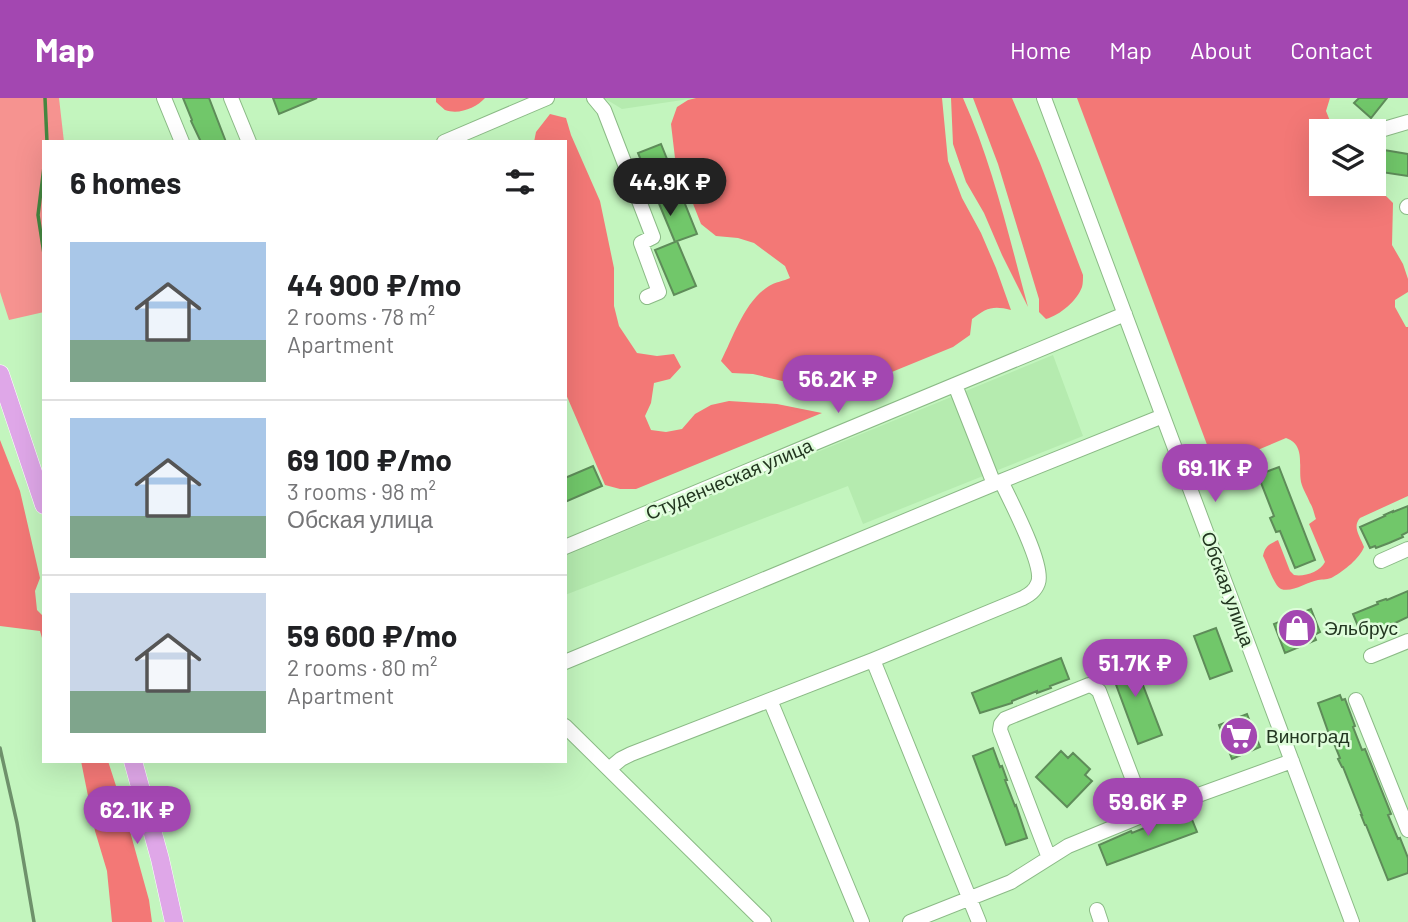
<!DOCTYPE html>
<html lang="en">
<head>
<meta charset="utf-8">
<style>
  body { margin:0; font-family:Barlow,sans-serif; background:#f2f2f2; color:#202124; height:100vh; display:flex; flex-direction:column; font-size:26px; white-space:nowrap }
  * { box-sizing:border-box; margin:0 }
  p { font-size:23px; color:#757577 }
  .icon { flex:none; width:38px; height:38px; fill:none; stroke:currentColor; stroke-width:2; stroke-linecap:round; stroke-linejoin:round }
  .map { position:relative; flex:1; overflow:hidden }
  .panel { position:absolute; left:42px; top:42px; width:525px; height:623px; display:flex; flex-direction:column; background:#fff; border-radius:0px; box-shadow:0 7px 28px #0002 }
  .panel>* { flex:none }
  .controls { position:absolute; left:1309px; top:21px; display:grid; gap:14px }
  .controls a { display:grid; place-items:center; width:77px; height:77px; border-radius:0px; background:#fff; box-shadow:0 7px 28px #0002; font-size:35px }
  .price { position:absolute; translate:-50% -60px; padding:0 16px; border-radius:24px; background:#a347b1; color:#fff; font-size:23px; line-height:46px; filter:drop-shadow(0 2px 4px #0008) }
  .price::after { content:''; position:absolute; left:50%; top:42px; width:21px; height:16px; margin-left:-10px; background:inherit; clip-path:polygon(0 0,100% 0,50% 100%) }
  .price.active { background:#222; color:#fff }
  ul { padding:0; list-style:none }
  li { display:flex; align-items:center; gap:21px; height:175px; padding:0 28px }
  li+li { border-top:2px solid #e0e0e0 }
  li span { display:grid; place-items:center; flex:none; width:196px; height:140px; border-radius:0px; color:#555 }
  li>.icon { margin-inline-start:auto }
  span .icon { width:84px; height:84px; fill:#fffc; stroke-width:1 }
  li b { font-size:30px }
  h2 { display:flex; justify-content:space-between; align-items:center; height:84px; padding:0 28px; font-size:30px }
  header { display:flex; align-items:center; gap:42px; box-sizing:border-box; height:98px; padding:0 35px; background:#a347b1; color:#fff }
  header strong { font-size:33px }
  nav { display:flex; gap:38px; margin-inline-start:auto; font-size:24px }
  .map>svg:first-child { display:block }
</style>
</head>
<body>
<header>
<strong>Map</strong>
<nav><a>Home</a><a>Map</a><a>About</a><a>Contact</a></nav>
</header>
<div class="map">
<svg width="1408" height="824" viewBox="0 0 1408 824">
  <rect width="100%" height="100%" fill="#c3f5be"/>
  <path fill="#b5ebaf" d="M604 0H696L622 11Z
    M1053 257 1083 338 863 426 848 388 565 497V458Z"/>
  <path fill="#f69390" d="M0 0H59L64 44H44V214L9 222 0 194Z"/>
  <path fill="#f37876" d="M436 0H485C476 10 459 17 445 12 444 11 437 5 436 4Z
    M696 0H942L948 63 962 100 981 135 996 170 1011 212C993 207 986 210 972 221L970 237 953 249 882 278 844 290 816 291 753 276 732 275 721 263C734 238 744 204 769 188 775 184 784 183 790 180L785 168 754 145 738 140 716 138 701 126 675 60 671 26 677 9 688 2Z
    M951 0H963C993 67 1009 139 1028 209L1002 157 984 115 966 84 953 46Z
    M973 0H1012L1040 65 1083 177C1083 180 1083 186 1082 189 1077 203 1060 217 1046 221L1039 214V201L998 66Z
    M1077 0H1330L1326 13 1334 33H1321V86H1370L1377 89 1393 105 1392 147 1403 166 1408 181V194L1395 202V209L1406 229H1408V398L1360 420C1352 429 1360 438 1364 449 1360 460 1344 473 1333 479 1328 482 1323 481 1318 482 1307 484 1292 495 1281 491 1274 488 1267 465 1263 458 1265 448 1270 446 1278 442L1290 473 1294 477C1304 479 1320 474 1325 464L1309 426 1316 421C1314 416 1313 409 1310 405 1307 397 1303 392 1301 384 1298 368 1306 347 1286 340L1248 356 1240 361 1232 362 1209 352Z
    M550 16 566 20 571 37 600 103 614 170V208L619 228 637 255 657 258 674 256 681 269 670 281 654 285 651 305 645 318 651 332 666 334 682 331 695 316 711 307 729 303 777 306 822 315 636 391H620L605 387 565 294V44H534L536 34Z
    M0 342 20 393 40 480 35 493 37 512 44 519V547L40 533 0 528Z
    M81 663H108L126 719 149 802 152 824H112L107 773 95 733Z"/>
  <g fill="none" stroke-linecap="round" stroke-linejoin="round">
    <path stroke="#458640" stroke-width="3.5" d="M45 0 47 44
      M44 69 38 117 44 156"/>
  </g>
  <path fill="#71c76a" stroke="#5e8c59" stroke-width="2" d="M183 0H209L226 44H201L191 23 192 22Z
    M273 0H317L279 16Z
    M1359 0H1387L1371 20 1354 5Z
    M661 46 697 136 677 143 696 188 674 197 655 152 675 144 638 55Z
    M1384 52 1408 56V78L1381 74Z
    M593 368 602 388 565 404V380Z
    M1279 369 1315 462 1295 470 1280 433 1276 434 1270 420 1274 418 1258 377Z
    M1408 408V434L1402 437 1403 439 1389 445 1376 450 1375 448 1370 450 1360 429 1385 418 1384 417 1393 413V414Z
    M1408 493V519L1395 525 1396 527 1382 533 1380 531 1362 538 1353 516 1378 506 1377 504 1386 501 1387 502Z
    M1311 511 1320 534 1314 537 1316 542 1285 555 1274 526Z
    M1216 530 1232 573 1210 581 1194 538Z
    M1131 556 1162 637 1138 646 1108 565Z
    M1061 560 1069 581 1050 588 1051 590 1037 595V593L1012 603V605L980 615 972 595Z
    M1340 597 1342 602 1345 601 1355 628 1353 629 1362 652 1365 651 1391 716 1388 717 1398 741 1400 740 1408 760V775L1388 782 1366 727H1365L1361 717H1362L1343 669H1342L1338 661 1340 660 1331 638 1330 639 1318 605Z
    M1247 616 1260 649 1232 661 1219 627Z
    M993 650 1000 669 1002 668 1007 682H1005L1015 708 1016 707 1027 740 1006 747 973 658Z
    M1061 653 1068 660 1073 655 1090 671 1085 677 1092 683 1067 709 1036 679Z
    M1189 714 1197 734 1107 767 1099 747 1131 733 1132 735 1157 725 1156 724Z"/>
  <g fill="none" stroke-linecap="round" stroke-linejoin="round">
    <g stroke="#8bba86" stroke-width="16">
      <path id="minor" d="M164 0 182 44
        M231 0 249 44
        M594 0 604 12 653 139 641 145 659 194 647 199
        M1044 0 1352 824
        M1384 31 1408 24
        M444 44 547 0
        M1407 109 1408 108
        M955 287 994 386
        M565 449 1125 216
        M1381 463 1408 451
        M1371 558 1408 543
        M873 562 979 824
        M565 564 994 386 1163 318
        M770 602 862 824
        M1356 602 1408 732
        M565 628 764 824
        M609 671 621 661 631 656 873 562 1023 500C1030 496 1035 493 1038 485 1045 468 1010 402 1001 383
        M1049 760 1000 632 1001 626 1005 621 1089 587 1094 589 1099 593 1146 716
        M1097 812 1101 824
        M910 824 1011 784 1068 748 1146 716 1292 663"/>
    </g>
    <g stroke="#fff" stroke-width="19">
      <path id="major" d="M0 276 44 407
        M133 663 160 761 174 824"/>
    </g>
    <use href="#minor" stroke="#fff" stroke-width="14"/>
    <use href="#major" stroke="#dfa7e8" stroke-width="18"/>
    <path stroke="#6e916b" stroke-width="3.5" d="M0 650 17 725 34 824"/>
  </g>
  <defs>
    <g id="shop-disc" transform="scale(2.0125)"><circle r="9.5" fill="#a347b1" stroke="#dffddb"/><path d="M-5-2.5h2.3a2.7 3.5 0 0 1 5.4 0H5L5.5 6h-11ZM-1.5-2.5h3a1.5 2.3 0 0 0-3 0Z" fill="#fff"/></g>
    <g id="supermarket-disc" transform="scale(2.0125)"><circle r="9.5" fill="#a347b1" stroke="#dffddb"/><path d="M-6-5.5h2.5l.6 2H6L4.5 2H-2.5L-4.4-4H-6ZM-1.5 3.2a1.3 1.3 0 1 0 .1 0ZM3 3.2a1.3 1.3 0 1 0 .1 0Z" fill="#fff"/></g>
  </defs>
  <g fill-rule="evenodd">
    <use href="#shop-disc" x="1297" y="530"/>
    <use href="#supermarket-disc" x="1239" y="638"/>
  </g>
  <g text-anchor="middle" stroke-width="5" stroke-linejoin="round" paint-order="stroke">
    <g font-size="19" fill="#223620" stroke="#dffddb">
      <text transform="translate(729 381) rotate(-23)" y="7">Студенческая улица</text>
      <text transform="translate(1228 491) rotate(70)" y="7">Обская улица</text>
    </g>
    <g font-size="19" fill="#223620" stroke="#dffddb" text-anchor="start">
      <text x="1324" y="537">Эльбрус</text>
      <text x="1266" y="645">Виноград</text>
    </g>
  </g>
</svg>
<div class="controls">
<a><svg class="icon" aria-label="layers" viewBox="0 0 24 24"><path d="M12 4l9 5-9 5-9-5zM3 14l9 5 9-5"/></svg></a>
</div>
<b class="price active" style="left:670px;top:120px">44.9K ₽</b>
<b class="price" style="left:838px;top:317px">56.2K ₽</b>
<b class="price" style="left:1215px;top:406px">69.1K ₽</b>
<b class="price" style="left:1135px;top:601px">51.7K ₽</b>
<b class="price" style="left:1148px;top:740px">59.6K ₽</b>
<b class="price" style="left:137px;top:748px">62.1K ₽</b>
<section class="panel">
<h2>6 homes<svg class="icon" aria-label="filters" viewBox="0 0 24 24"><path d="M4 7h16M4 17h16"/><circle cx="9" cy="7" r="2"/><circle cx="15" cy="17" r="2"/></svg></h2>
<ul>
<li><span style="background:linear-gradient(#a9c7e8 70%,#7fa58c 0)"><svg class="icon" aria-label="home" viewBox="0 0 24 24"><path d="M3 11l9-7 9 7M6 9v11h12V9"/></svg></span><div><b>44 900 ₽/mo</b><p>2 rooms · 78 m²</p><p>Apartment</p></div></li>
<li><span style="background:linear-gradient(#a9c7e8 70%,#7fa58c 0)"><svg class="icon" aria-label="home" viewBox="0 0 24 24"><path d="M3 11l9-7 9 7M6 9v11h12V9"/></svg></span><div><b>69 100 ₽/mo</b><p>3 rooms · 98 m²</p><p>Обская улица</p></div></li>
<li><span style="background:linear-gradient(#c9d6e8 70%,#7fa58c 0)"><svg class="icon" aria-label="home" viewBox="0 0 24 24"><path d="M3 11l9-7 9 7M6 9v11h12V9"/></svg></span><div><b>59 600 ₽/mo</b><p>2 rooms · 80 m²</p><p>Apartment</p></div></li>
</ul>
</section>
</div>
</body>
</html>
